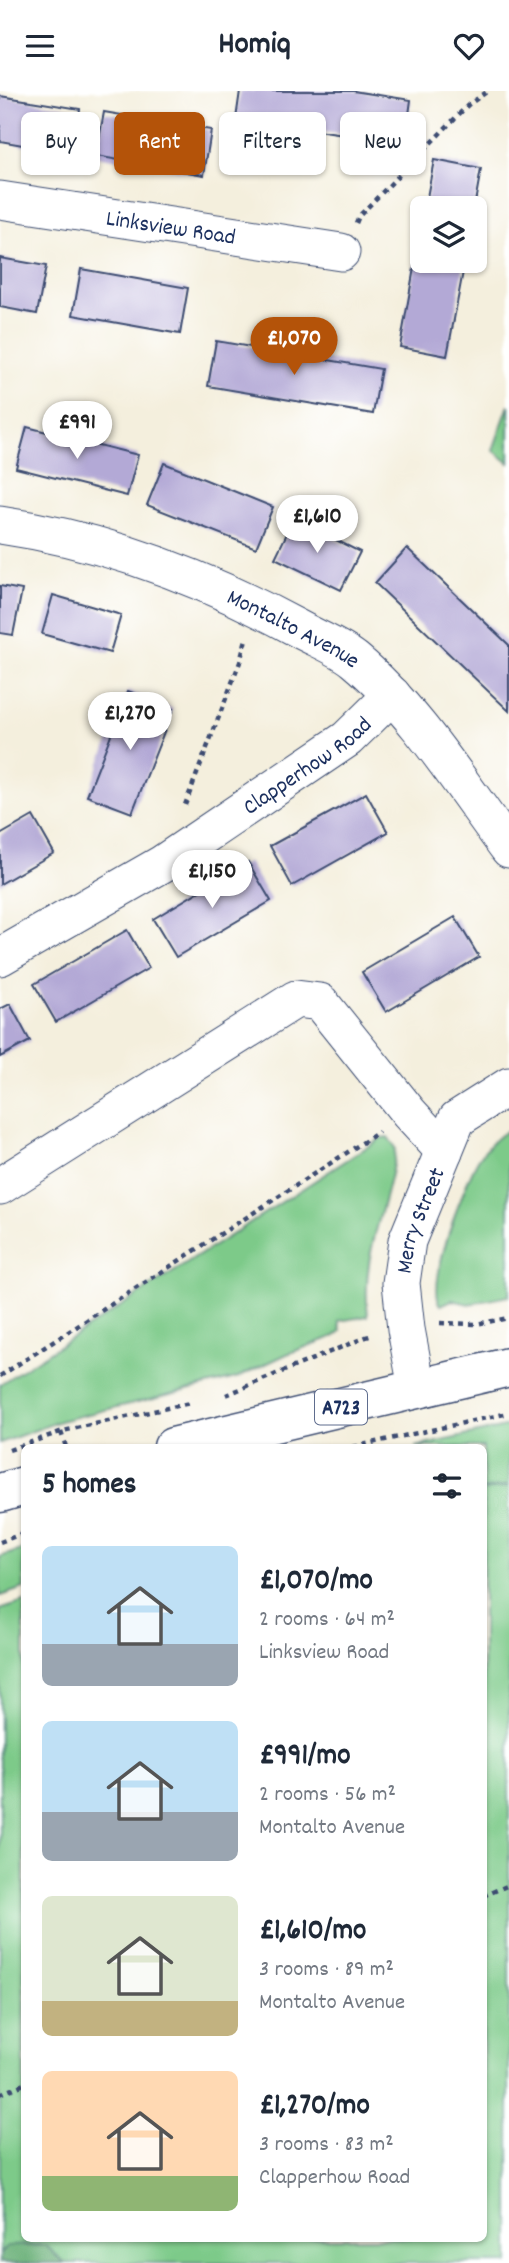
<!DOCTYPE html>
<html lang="en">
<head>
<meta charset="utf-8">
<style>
  body { margin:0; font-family:Dekko,sans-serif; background:#f6f6f7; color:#1f2937; height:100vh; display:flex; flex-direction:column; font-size:26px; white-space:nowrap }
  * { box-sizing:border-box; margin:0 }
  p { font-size:23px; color:#747a83 }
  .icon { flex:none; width:38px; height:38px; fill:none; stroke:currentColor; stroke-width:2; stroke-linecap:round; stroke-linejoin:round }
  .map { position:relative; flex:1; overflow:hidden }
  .sheet { position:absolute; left:21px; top:1353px; width:466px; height:798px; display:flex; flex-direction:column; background:#fff; border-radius:10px; box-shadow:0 2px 5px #0004 }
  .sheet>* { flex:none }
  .top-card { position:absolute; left:21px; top:21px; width:467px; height:63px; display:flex; gap:14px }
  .buttons { position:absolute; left:410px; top:105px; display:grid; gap:14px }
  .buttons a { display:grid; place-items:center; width:77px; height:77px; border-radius:10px; background:#fff; box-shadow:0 2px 5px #0004; font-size:35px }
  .price { position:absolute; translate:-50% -60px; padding:0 16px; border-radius:24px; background:#fff; color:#222; font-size:23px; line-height:46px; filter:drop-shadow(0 2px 4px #0008) }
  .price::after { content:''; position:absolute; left:50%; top:42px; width:21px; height:16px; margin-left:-10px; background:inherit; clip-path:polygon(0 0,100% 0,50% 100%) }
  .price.on { background:#b45309; color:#fff }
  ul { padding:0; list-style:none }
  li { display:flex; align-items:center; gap:21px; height:175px; padding:0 21px }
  li span { display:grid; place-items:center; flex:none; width:196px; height:140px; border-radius:10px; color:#555 }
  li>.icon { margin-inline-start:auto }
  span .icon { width:84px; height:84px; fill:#fffc; stroke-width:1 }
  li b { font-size:30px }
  h2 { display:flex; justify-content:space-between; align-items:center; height:84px; padding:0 21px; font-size:30px }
  .pill { padding:0 24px; border-radius:10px; background:#fff; box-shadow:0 2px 5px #0004; font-size:24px; line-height:63px }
  .pill.on { background:#b45309; color:#fff }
  header { display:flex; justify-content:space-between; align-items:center; height:91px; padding:0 21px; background:#fff; font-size:32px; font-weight:800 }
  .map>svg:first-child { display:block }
</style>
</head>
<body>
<header><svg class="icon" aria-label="menu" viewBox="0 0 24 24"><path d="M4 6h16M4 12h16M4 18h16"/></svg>Homiq<svg class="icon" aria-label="heart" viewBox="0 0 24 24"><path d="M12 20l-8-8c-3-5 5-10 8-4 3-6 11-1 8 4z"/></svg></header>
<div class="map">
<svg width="509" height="2172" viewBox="0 0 509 2172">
  <rect width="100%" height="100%" fill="#fff"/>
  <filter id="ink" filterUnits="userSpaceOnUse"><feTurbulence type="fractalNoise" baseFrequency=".0143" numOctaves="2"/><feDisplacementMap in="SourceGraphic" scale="14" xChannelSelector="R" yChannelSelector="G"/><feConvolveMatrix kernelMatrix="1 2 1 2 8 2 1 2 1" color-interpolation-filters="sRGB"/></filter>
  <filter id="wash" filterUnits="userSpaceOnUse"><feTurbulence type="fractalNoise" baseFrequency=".00686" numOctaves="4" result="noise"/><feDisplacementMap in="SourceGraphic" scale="28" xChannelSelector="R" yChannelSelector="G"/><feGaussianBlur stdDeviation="1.57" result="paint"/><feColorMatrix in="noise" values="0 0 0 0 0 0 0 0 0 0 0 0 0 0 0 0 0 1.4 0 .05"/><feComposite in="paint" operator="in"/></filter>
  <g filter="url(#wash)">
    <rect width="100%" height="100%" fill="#f4efdd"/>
    <path fill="#7dca89" stroke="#4c7c74" stroke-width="2" d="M509 314V372L493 359Z
      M509 1038V1205L469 1213 452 1209 441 1214C425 1195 465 1091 478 1069 486 1056 496 1046 509 1038Z
      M388 1046 395 1057 394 1068C384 1126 361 1163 368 1225L339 1230 341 1240 335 1245 287 1263 236 1287 60 1330 0 1352V1293L381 1047Z
      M509 1335V1394L483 1399V1356H415Z
      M509 1395V2172H0V1519L24 1511V2147H483V1400Z
      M24 1458V1497L0 1505V1466Z"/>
    <path fill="#66ae75" stroke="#406e6a" stroke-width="2" d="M45 2154 65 2172H0V2163L7 2155Z"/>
    <g id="blocks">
      <path fill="#b3a9d6" d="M240 0H353L411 9 405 53 236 28Z
        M0 5 80 18 73 63 0 50Z
        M104 21 211 39 204 84 96 65Z
        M434 69 481 78 474 117H425Z
        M420 143 422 170H465L447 265 400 256Z
        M0 167 46 175 37 223 0 216Z
        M81 178 188 197 180 243 73 224Z
        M216 250 381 278 373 323 208 295Z
        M27 336 138 364 127 405 16 377Z
        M164 372 273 416 256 457 147 414Z
        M294 428 360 461 341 499 275 467Z
        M407 457 509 554V620L375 492Z
        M0 495 22 499 13 544 0 542Z
        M53 504 121 524 110 562 42 543Z
        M128 600 173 618 132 722 87 705Z
        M366 702 388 741 292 795 270 755Z
        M33 725 54 762 0 793V744Z
        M248 771 271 810 176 866 153 828Z
        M455 826 479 866 386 921 362 881Z
        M127 839 149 877 56 931 34 893Z
        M10 913 30 950 0 966V918Z"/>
    </g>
  </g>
  <g filter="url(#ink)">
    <use href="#blocks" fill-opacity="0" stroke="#3c4c71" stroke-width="2"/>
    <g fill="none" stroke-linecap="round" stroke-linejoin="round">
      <g stroke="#3c4c71" stroke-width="39">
        <g id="minor">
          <path id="s1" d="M0 109 341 161"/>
          <path id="s2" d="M0 434C104 449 207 488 299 538 317 548 339 556 355 569 415 619 462 695 509 758"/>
          <path id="s3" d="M0 866 162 773 347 648 392 604"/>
          <path d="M0 1095 296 908 320 911 409 1022 444 1060"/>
          <path id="s4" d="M417 1297 406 1238 401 1192 407 1150 457 1028 509 995"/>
        </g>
      </g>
      <g stroke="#3c4c71" stroke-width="41">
        <path id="major" d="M173 1356 509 1276
          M0 1402 24 1395"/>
      </g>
      <path stroke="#3c4c71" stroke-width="4.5" stroke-dasharray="5 5" stroke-linecap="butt" d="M356 132 359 125 468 14 488 0
        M185 714 240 571 246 548
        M440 1232 476 1233 509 1227
        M0 1285 379 1041
        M226 1304 366 1246 373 1244
        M61 1341 66 1356
        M353 1356 509 1322
        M9 1359 63 1340 190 1312
        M0 1451 24 1442
        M483 1805 509 1794
        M0 2003 24 1993"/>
      <use href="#minor" stroke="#fff" stroke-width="37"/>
      <use href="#major" stroke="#fff" stroke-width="38"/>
    </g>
  </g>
  <g text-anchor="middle" stroke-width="5" stroke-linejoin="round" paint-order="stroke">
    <rect fill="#fff" stroke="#5f6d8e" stroke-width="2" x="315" y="1298.5" width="52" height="35" rx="5"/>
    <g font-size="21" font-weight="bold" fill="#1b2f5e">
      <text x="341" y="1323">A723</text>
    </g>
    <g font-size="23" fill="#1b2f5e" stroke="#fff">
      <text dy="8" stroke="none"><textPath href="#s1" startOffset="173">Linksview Road</textPath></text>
      <text dy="8" stroke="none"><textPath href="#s2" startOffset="313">Montalto Avenue</textPath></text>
      <text dy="8" stroke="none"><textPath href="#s3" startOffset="362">Clapperhow Road</textPath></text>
      <text dy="8" stroke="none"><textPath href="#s4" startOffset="172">Merry Street</textPath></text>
    </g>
  </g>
</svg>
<div class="buttons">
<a><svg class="icon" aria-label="layers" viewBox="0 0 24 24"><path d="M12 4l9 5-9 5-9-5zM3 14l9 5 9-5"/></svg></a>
</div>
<b class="price on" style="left:294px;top:286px">£1,070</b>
<b class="price" style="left:77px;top:370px">£991</b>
<b class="price" style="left:317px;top:464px">£1,610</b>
<b class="price" style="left:130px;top:661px">£1,270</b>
<b class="price" style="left:212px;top:819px">£1,150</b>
<div class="top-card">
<a class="pill">Buy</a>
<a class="pill on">Rent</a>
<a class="pill">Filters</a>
<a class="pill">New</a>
</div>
<section class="sheet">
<h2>5 homes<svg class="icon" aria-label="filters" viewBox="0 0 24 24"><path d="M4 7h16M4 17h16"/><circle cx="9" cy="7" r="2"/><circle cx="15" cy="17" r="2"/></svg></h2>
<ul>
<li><span style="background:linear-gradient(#bfe0f5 70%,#9aa5b1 0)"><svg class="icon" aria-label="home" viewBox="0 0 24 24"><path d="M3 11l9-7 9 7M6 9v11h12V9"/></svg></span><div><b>£1,070/mo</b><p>2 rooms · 64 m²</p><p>Linksview Road</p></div></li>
<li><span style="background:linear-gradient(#bfe0f5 65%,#9aa5b1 0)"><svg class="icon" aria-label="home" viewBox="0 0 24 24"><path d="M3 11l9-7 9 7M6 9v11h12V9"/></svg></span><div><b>£991/mo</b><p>2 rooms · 56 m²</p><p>Montalto Avenue</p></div></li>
<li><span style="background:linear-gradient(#dfe7d0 75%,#c2b280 0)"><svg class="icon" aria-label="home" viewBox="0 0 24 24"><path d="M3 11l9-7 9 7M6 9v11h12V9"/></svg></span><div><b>£1,610/mo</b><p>3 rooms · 89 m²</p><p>Montalto Avenue</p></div></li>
<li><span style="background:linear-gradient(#ffd9b3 75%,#8fb573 0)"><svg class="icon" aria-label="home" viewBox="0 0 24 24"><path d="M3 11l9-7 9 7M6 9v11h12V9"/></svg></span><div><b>£1,270/mo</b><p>3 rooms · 83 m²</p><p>Clapperhow Road</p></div></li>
</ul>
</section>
</div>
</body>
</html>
